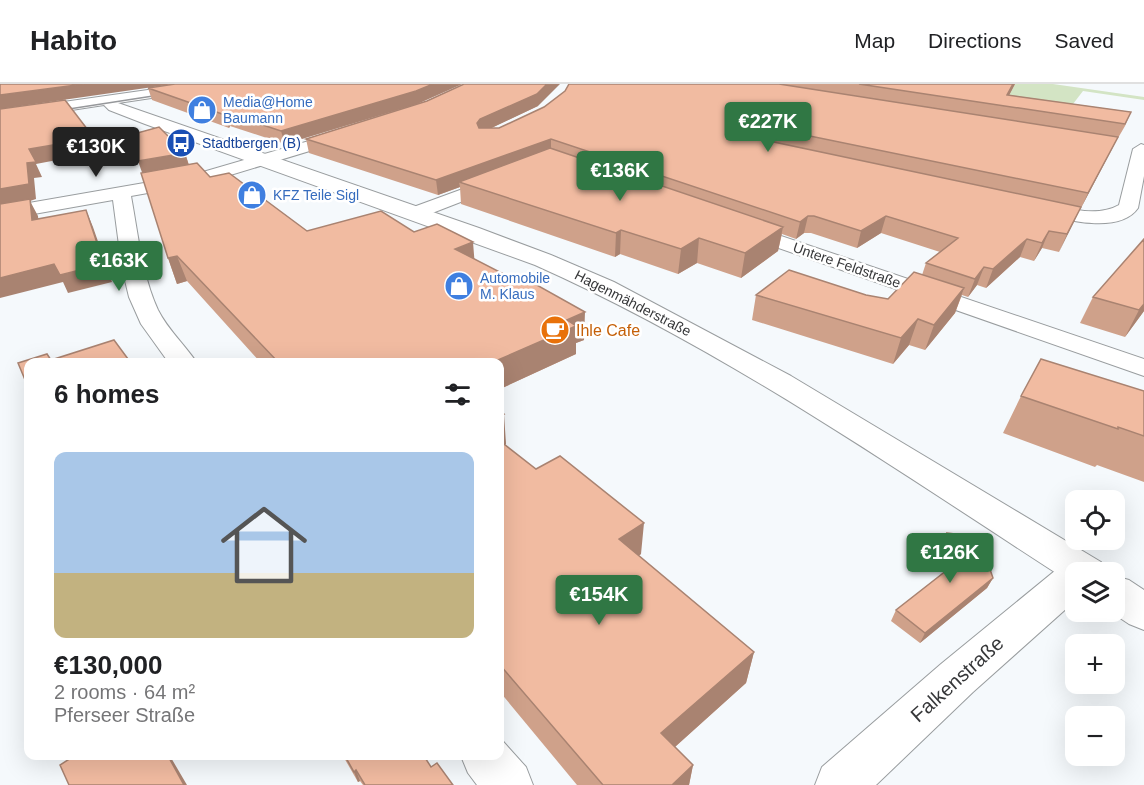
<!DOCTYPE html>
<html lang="en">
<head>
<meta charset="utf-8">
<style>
  body { margin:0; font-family:Helvetica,sans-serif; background:#f2f2f2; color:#202124; height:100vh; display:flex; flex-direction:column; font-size:22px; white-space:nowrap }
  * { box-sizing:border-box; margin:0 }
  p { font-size:20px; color:#757577 }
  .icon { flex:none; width:33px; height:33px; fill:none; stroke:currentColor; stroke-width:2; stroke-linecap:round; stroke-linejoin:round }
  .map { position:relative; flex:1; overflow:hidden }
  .panel { position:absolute; left:24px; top:274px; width:480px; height:402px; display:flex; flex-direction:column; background:#fff; border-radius:12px; box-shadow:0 6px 24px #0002 }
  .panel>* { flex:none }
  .controls { position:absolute; left:1065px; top:406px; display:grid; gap:12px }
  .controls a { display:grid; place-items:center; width:60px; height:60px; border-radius:12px; background:#fff; box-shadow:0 6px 24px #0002; font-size:30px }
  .price { position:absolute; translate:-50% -51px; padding:0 14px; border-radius:6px; background:#307744; color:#fff; font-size:20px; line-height:39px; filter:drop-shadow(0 2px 3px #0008) }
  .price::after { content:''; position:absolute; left:50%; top:36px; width:18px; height:14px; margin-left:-9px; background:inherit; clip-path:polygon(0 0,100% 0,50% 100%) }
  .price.selected { background:#222; color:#fff }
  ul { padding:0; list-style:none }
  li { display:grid; align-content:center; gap:12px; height:318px; padding:0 30px }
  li+li { border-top:2px solid #e0e0e0 }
  li span { display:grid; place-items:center; height:186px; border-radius:12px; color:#555 }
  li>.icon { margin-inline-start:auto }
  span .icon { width:108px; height:108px; fill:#fffc; stroke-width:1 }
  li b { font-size:26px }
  h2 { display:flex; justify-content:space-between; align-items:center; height:72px; padding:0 30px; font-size:26px }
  header { display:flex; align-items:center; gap:36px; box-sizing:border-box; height:84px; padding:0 30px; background:#fff; border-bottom:2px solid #e0e0e0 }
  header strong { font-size:28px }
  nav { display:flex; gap:33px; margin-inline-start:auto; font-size:21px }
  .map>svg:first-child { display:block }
</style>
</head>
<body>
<header>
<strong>Habito</strong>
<nav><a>Map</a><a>Directions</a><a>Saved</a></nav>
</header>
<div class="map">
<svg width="1144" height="701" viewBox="0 0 1144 701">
  <rect width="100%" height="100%" fill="#f5f9fc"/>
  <path fill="#d3e4c4" d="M1015 0H1053L1144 13V16L1083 7 1073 20 1007 11Z"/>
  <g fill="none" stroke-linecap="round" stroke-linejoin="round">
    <g stroke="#999d9f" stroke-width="2">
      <path id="street" d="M350 45 358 50 356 53 204 99 131 112C138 150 142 191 158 226 168 246 185 261 197 279H169L141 240 129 213 122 184 113 116 0 136V124L196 90Z
        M1141 60 1144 61V92L1138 124C1118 153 1055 133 1027 126L1024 122 1027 118 1034 116C1060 122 1094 135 1119 121L1133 65Z
        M501 91 507 92 510 96 507 100 422 133H408L405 129 408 125Z
        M740 138 1144 275V292L733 148 730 144 733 140Z
        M1076 477 1090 481 1094 489H1076V516L973 608 876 701H815L822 683 941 580 1062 481Z
        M500 654 526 683 533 701H477L468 689 461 672H500Z"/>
    </g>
    <g stroke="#999d9f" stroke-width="2">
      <path id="secondary" d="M190 0H225L218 4 118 19 479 144 551 171 614 198 791 292 1101 478 1107 489H1076V501L1073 500C898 387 726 266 535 181L145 40 109 26 104 21 0 37V27Z
        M1114 492 1129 496 1144 506V546L1129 540 1111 528H1114Z"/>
    </g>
    <use href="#street" fill="#fff" fill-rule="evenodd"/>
    <use href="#secondary" fill="#fff" fill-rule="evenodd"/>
    <path stroke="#96989b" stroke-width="1.5" d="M56 27 166 10"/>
  </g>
  <path fill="#cfa18a" d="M175 0H462L417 20 285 60 230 42 229 44 152 16 148 4Z
    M779 0H1015L1009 11 1131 28 1125 42 1118 54H1117L1081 124H1080L1059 168 1042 164 1034 177 1020 173 986 204 977 201 968 213 962 211 955 229 925 266 909 261 893 280 752 236 756 211H866L888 215 922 191 926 179 940 168 881 149 857 164 811 149H804L796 155 782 150 778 167 741 194 697 179 678 190 620 170 615 173 461 120 460 103 438 111 309 69 306 55 427 17 538 22 491 44H499Z
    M185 69 189 81 307 147 414 148 474 175 584 256 576 259V270L500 305V279H261L187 197 177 200 168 174 142 89Z
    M1144 155V227L1125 253 1080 239 1093 213Z
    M1144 307V398L1097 381 1095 383 1003 349 1021 312Z
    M500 327 506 360 505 361 641 470 638 472 754 568 746 599 675 663 693 681 689 701H577L500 608Z
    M947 449 993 494 987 504 920 559 891 537 896 526 949 484 942 460Z
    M343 672H424L431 683 453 701H363L360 697 358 698Z"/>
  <path fill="#a98371" d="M84 0H174L0 25V11Z
    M433 0H462L417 20 285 60 281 47Z
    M547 0H560L538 22 481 49 477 39 480 35Z
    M1013 0H1015L1003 23 1007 11Z
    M226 29 230 42 229 44 225 31Z
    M776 45 773 59 765 62V53L767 48Z
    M1118 53 1111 67 1081 124 1088 109Z
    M94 54 99 68 36 80 42 93 34 94 36 115 30 117 38 132 40 153 0 122V105L27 79 29 65Z
    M551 55V69L459 98 460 103 438 111 436 96Z
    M185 69 191 88 145 97 138 77Z
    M1081 123 1073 140 1059 168 1067 150Z
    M86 126 93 143 112 198 68 209 63 198 0 214V194Z
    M808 132 804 149 796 155 800 138Z
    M886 132 881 149 857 164 861 147Z
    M783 143 778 167 741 194 745 169Z
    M621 146 620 170 615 173 616 149Z
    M1049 147 1042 164 1034 177 1042 159Z
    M699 154 697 179 678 190 681 165Z
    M1027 155 1020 173 986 204 993 185Z
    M473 158 475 183 455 165Z
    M177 172 187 197 177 200 168 174Z
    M984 183 977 201 968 213 975 195Z
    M964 204 955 229 925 266 934 241Z
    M1144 220V227L1125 253 1139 226Z
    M585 228 584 256 576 259V270L500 305V279H491L567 236Z
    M918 235 909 261 893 280 901 254Z
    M504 330 506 360 500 363V332Z
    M644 439 641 470 617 487 619 455Z
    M993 494 987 504 920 559 925 549Z
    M754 568 746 599 657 679 661 649Z
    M168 672H170L187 701H184Z
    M693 681 689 701H672Z
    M356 686 360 697 358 698 354 688Z"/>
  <path fill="#f1bba1" stroke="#a98371" stroke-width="1.5" d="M0 0H84L0 11Z
    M175 0H433L416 7 281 47 226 29 225 31 148 4Z
    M464 0H547L537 10 480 35 477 39 479 44H499L544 23 565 7 569 0H779L1118 53 1088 109 776 45 767 48 765 53 769 57 1081 123 1067 150 1049 147 1042 159 1027 155 993 185 984 183 975 195 926 179 958 154 886 132 861 147 814 132H808L800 138 551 55 436 96 306 55 427 17Z
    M859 0H1013L1007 11 1131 28 1125 40Z
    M65 16 94 54 29 65 36 78 27 79 29 100 0 105V25Z
    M159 43 185 69 138 77 130 51Z
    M550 64 783 143 745 169 699 154 681 165 621 146 616 149 459 98Z
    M197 79 210 93 229 89 307 147 381 127 414 148 437 140 473 158 455 165 521 199 528 196 585 228 567 236 576 242 491 279H279L177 172 168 174 141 89Z
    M30 115 32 136 86 126 104 180 60 191 54 180 0 194V120Z
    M1144 155V220L1139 226 1093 213Z
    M789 186 866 211 888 215 914 188 964 204 934 241 918 235 901 254 756 211Z
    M114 256 131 279H28V303L18 279 47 270 51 276Z
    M1041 275 1144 307V352L1118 343V345L1021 312Z
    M500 327 504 330 500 332Z
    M500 357 536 385 560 372 644 439 619 455 754 568 661 649 693 681 672 701H603L500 581Z
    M947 449 979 453 993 494 925 549 896 526 956 479Z
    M74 672H168L184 701H69L60 681Z
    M345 672H424L431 683 437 679 453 701H365L356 686 354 688Z"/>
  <defs>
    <g id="shop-disc" transform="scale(1.5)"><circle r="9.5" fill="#3f7fe0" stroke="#fff"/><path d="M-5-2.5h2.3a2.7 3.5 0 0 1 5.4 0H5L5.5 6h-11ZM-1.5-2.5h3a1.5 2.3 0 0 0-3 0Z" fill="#fff"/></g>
    <g id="bus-disc" transform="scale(1.5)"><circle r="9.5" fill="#1a4fb4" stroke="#fff"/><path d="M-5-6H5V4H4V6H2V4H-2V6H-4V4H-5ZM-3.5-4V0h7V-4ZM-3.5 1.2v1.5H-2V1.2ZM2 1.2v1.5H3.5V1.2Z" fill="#fff"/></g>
    <g id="cafe-disc" transform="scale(1.5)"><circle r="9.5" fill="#e8710a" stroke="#fff"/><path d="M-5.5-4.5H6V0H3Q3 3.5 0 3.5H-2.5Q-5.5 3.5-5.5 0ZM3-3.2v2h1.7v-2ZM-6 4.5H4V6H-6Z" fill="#fff"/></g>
  </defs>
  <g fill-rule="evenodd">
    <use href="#shop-disc" x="202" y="26"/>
    <use href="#bus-disc" x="181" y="59"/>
    <use href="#shop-disc" x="252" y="111"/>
    <use href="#shop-disc" x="459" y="202"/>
    <use href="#cafe-disc" x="555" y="246"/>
  </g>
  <g text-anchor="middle" stroke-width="5" stroke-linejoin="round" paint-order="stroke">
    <g font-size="14" fill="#366cbe" stroke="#fff" text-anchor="start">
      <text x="223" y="23">Media@Home<tspan x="223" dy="16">Baumann</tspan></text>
      <text x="273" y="116">KFZ Teile Sigl</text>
      <text x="480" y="199">Automobile<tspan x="480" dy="16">M. Klaus</tspan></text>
    </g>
    <g font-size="14" fill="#164399" stroke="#fff" text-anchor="start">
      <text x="202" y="64">Stadtbergen (B)</text>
    </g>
    <g font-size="14" fill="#363739" stroke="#fff">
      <text transform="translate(847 181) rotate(19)" y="5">Untere Feldstraße</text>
      <text transform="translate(633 219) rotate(27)" y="5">Hagenmähderstraße</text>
    </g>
    <g font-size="16" fill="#c56008" stroke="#fff" text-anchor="start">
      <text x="576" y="252">Ihle Cafe</text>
    </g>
    <g font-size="20" fill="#363739" stroke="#fff">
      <text transform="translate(957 595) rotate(-42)" y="7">Falkenstraße</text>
    </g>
  </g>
</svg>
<div class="controls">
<a><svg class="icon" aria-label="locate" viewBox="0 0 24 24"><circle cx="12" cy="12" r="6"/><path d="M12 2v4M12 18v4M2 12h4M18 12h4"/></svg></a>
<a><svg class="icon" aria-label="layers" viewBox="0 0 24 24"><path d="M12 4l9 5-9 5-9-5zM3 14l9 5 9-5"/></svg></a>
<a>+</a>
<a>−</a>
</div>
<b class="price" style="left:768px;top:69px">€227K</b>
<b class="price selected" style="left:96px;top:94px">€130K</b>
<b class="price" style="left:620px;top:118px">€136K</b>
<b class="price" style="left:119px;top:208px">€163K</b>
<b class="price" style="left:950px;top:500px">€126K</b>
<b class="price" style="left:599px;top:542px">€154K</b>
<section class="panel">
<h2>6 homes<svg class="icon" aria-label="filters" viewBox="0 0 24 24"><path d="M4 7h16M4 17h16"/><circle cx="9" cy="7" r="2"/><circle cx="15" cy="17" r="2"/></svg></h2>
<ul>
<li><span style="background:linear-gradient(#a9c7e8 65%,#c2b280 0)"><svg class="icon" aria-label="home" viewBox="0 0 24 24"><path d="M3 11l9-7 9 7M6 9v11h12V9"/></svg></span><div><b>€130,000</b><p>2 rooms · 64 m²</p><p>Pferseer Straße</p></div></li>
</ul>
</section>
</div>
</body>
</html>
